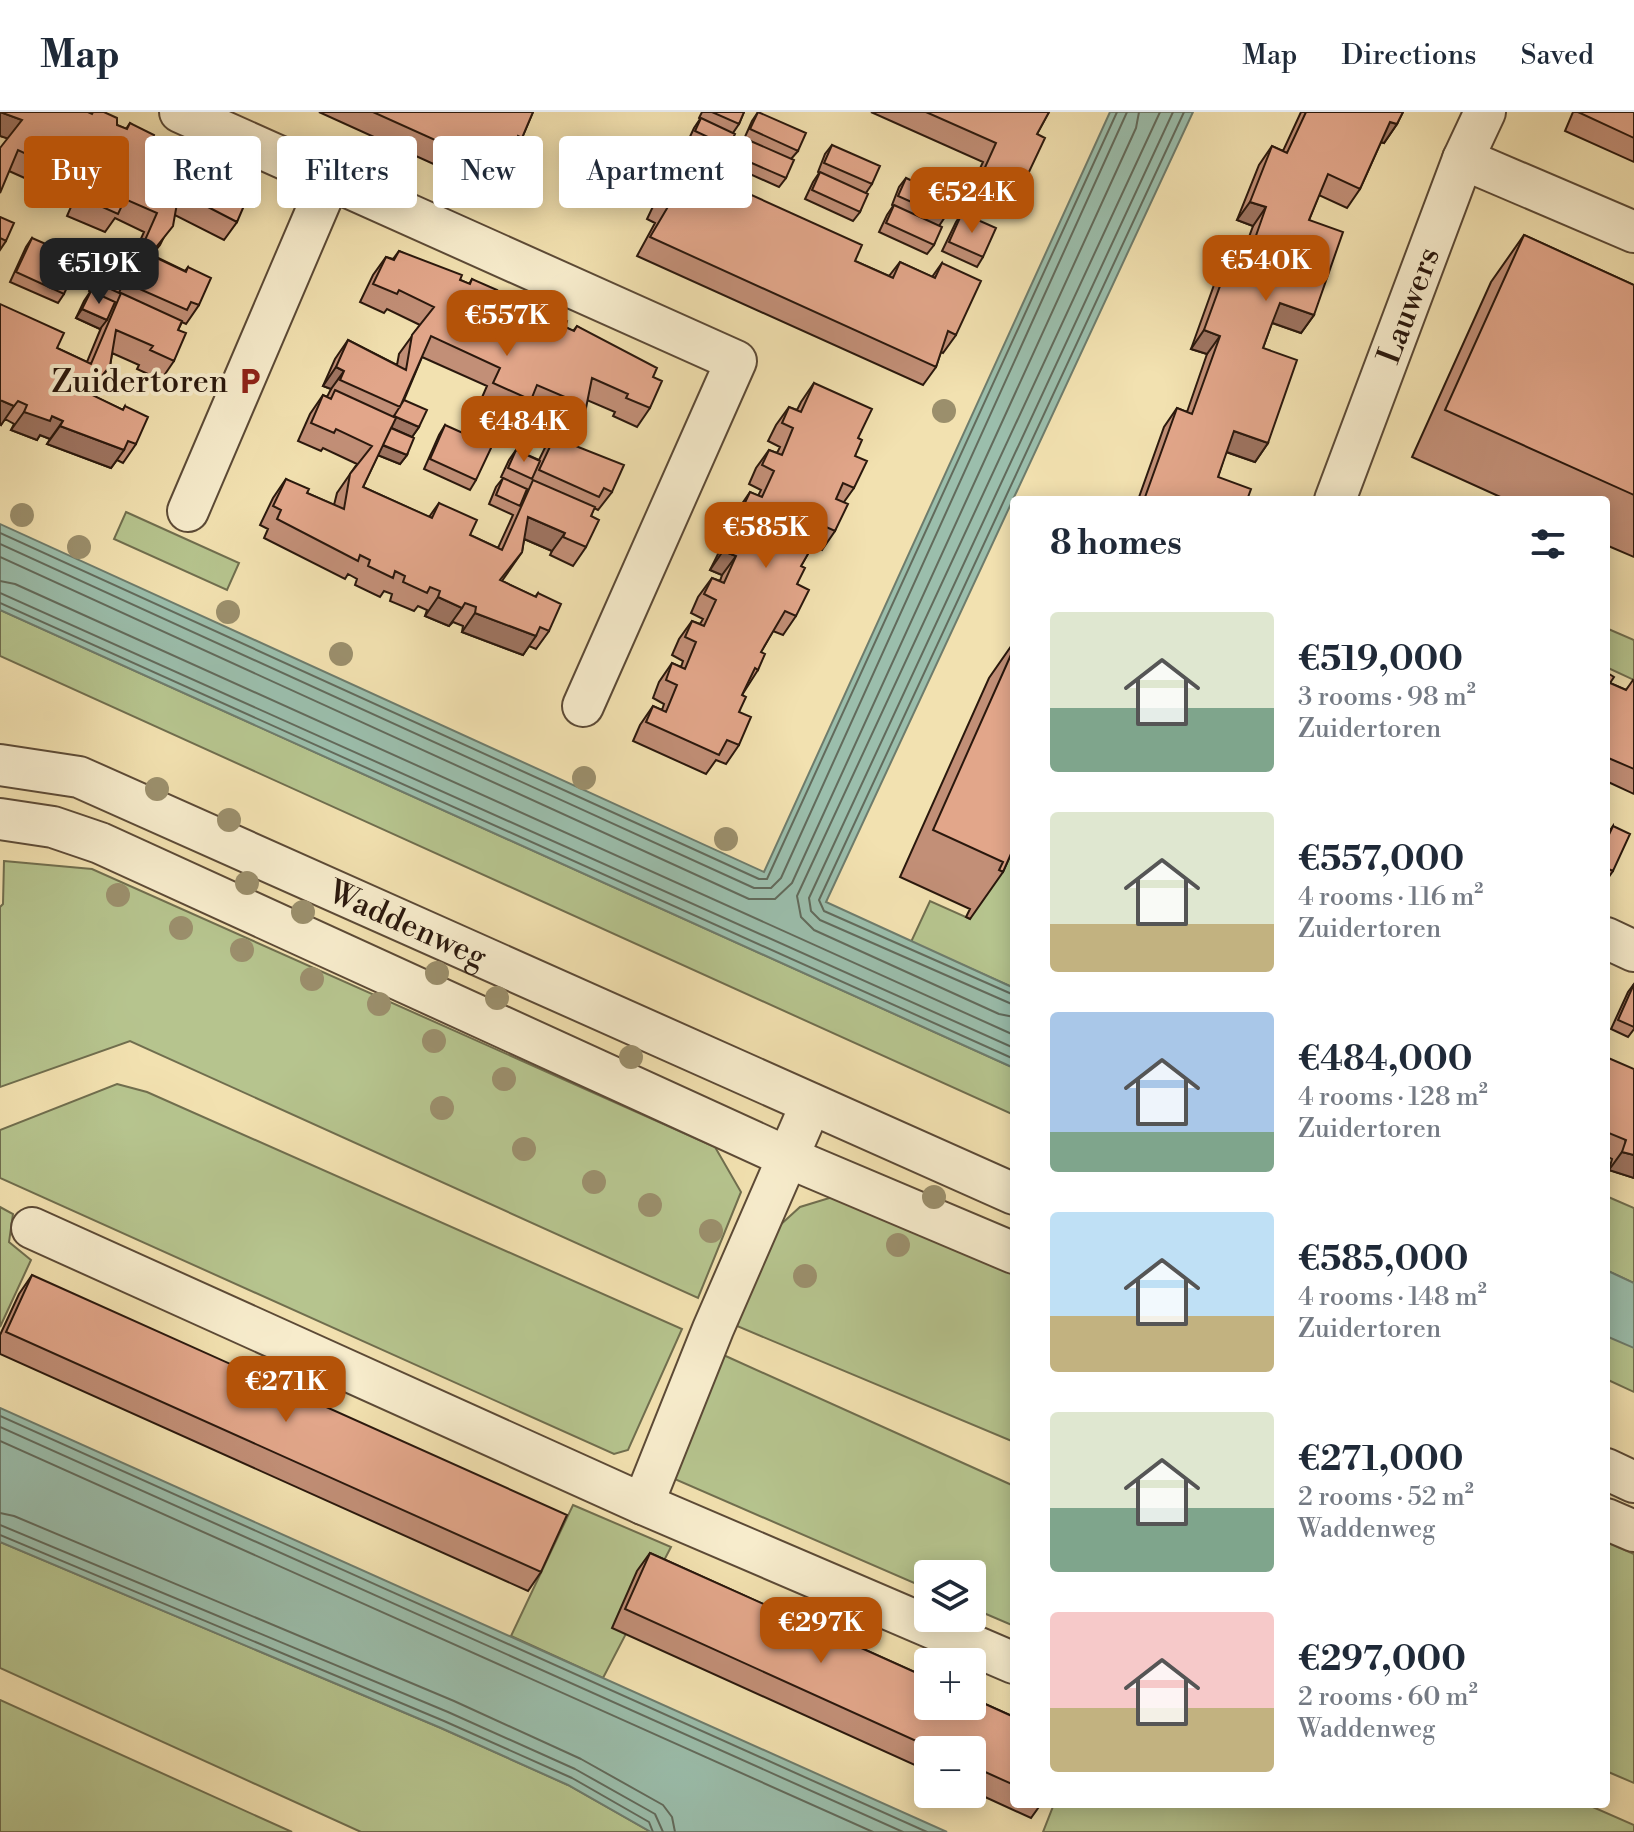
<!DOCTYPE html>
<html lang="en">
<head>
<meta charset="utf-8">
<style>
  body { margin:0; font-family:"Libre Bodoni",serif; background:#f2f2f3; color:#1f2937; height:100vh; display:flex; flex-direction:column; font-size:30px; white-space:nowrap }
  * { box-sizing:border-box; margin:0 }
  p { font-size:26px; color:#747a83 }
  .icon { flex:none; width:44px; height:44px; fill:none; stroke:currentColor; stroke-width:2; stroke-linecap:round; stroke-linejoin:round }
  .map { position:relative; flex:1; overflow:hidden }
  .details { position:absolute; left:1010px; top:384px; width:600px; height:1312px; display:flex; flex-direction:column; background:#fff; border-radius:8px; box-shadow:0 4px 20px #0003 }
  .details>* { flex:none }
  .top-card { position:absolute; left:24px; top:24px; width:760px; height:72px; display:flex; gap:16px }
  .fabs { position:absolute; left:914px; top:1448px; display:grid; gap:16px }
  .fabs a { display:grid; place-items:center; width:72px; height:72px; border-radius:8px; background:#fff; box-shadow:0 4px 20px #0003; font-size:40px }
  .price { position:absolute; translate:-50% -68px; padding:0 18px; border-radius:16px; background:#b45309; color:#fff; font-size:26px; line-height:52px; filter:drop-shadow(0 2px 4px #0008) }
  .price::after { content:''; position:absolute; left:50%; top:48px; width:24px; height:18px; margin-left:-12px; background:inherit; clip-path:polygon(0 0,100% 0,50% 100%) }
  .price.current { background:#222; color:#fff }
  ul { padding:0; list-style:none }
  li { display:flex; align-items:center; gap:24px; height:200px; padding:0 40px }
  li span { display:grid; place-items:center; flex:none; width:224px; height:160px; border-radius:8px; color:#555 }
  li>.icon { margin-inline-start:auto }
  span .icon { width:96px; height:96px; fill:#fffc; stroke-width:1 }
  li b { font-size:34px }
  h2 { display:flex; justify-content:space-between; align-items:center; height:96px; padding:0 40px; font-size:34px }
  .pill { padding:0 28px; border-radius:8px; background:#fff; box-shadow:0 4px 20px #0003; font-size:28px; line-height:72px }
  .pill.current { background:#b45309; color:#fff }
  header { display:flex; align-items:center; gap:48px; box-sizing:border-box; height:112px; padding:0 40px; background:#fff; border-bottom:2px solid #e0e1e3 }
  header strong { font-size:38px }
  nav { display:flex; gap:44px; margin-inline-start:auto; font-size:28px }
  .map>svg:first-child { display:block }
</style>
</head>
<body>
<header>
<strong>Map</strong>
<nav><a>Map</a><a>Directions</a><a>Saved</a></nav>
</header>
<div class="map">
<svg width="1634" height="1720" viewBox="0 0 1634 1720">
  <rect width="100%" height="100%" fill="#f2e1b0"/>
  <filter id="stains"><feTurbulence type="fractalNoise" baseFrequency=".0025" numOctaves="4"/><feColorMatrix values="0 0 0 0 .2 0 0 0 0 .09 0 0 0 0 .02 0 0 0 .5 -.17"/></filter>
  <radialGradient id="worn" r=".72"><stop offset=".6" stop-color="#630" stop-opacity="0"/><stop offset="1" stop-color="#630" stop-opacity=".3"/></radialGradient>
  <path fill="#b6c48e" stroke="#706e4e" stroke-width="2" d="M126 400 239 451 227 478 114 427Z
    M0 498 1014 956V1003L0 544Z
    M1606 516 1634 528V568L1606 555Z
    M1003 735 1014 741V876L911 830 930 789 970 807Z
    M4 749 92 757 715 1035 741 1080 698 1186 130 929 0 975V795L3 792Z
    M117 972 147 980 682 1217 628 1338 614 1342 0 1066V1018Z
    M839 1083 1014 1162V1330L737 1214 768 1124 800 1095Z
    M1606 1084 1634 1096V1171L1606 1158Z
    M0 1095 13 1102 9 1130 31 1148 0 1215Z
    M1606 1223 1634 1235V1280L1606 1267Z
    M719 1241 1014 1374V1514L972 1496V1462H928V1477L670 1365Z
    M573 1393 671 1435 603 1566 511 1524Z
    M0 1430 441 1616 568 1673 651 1720H361L0 1556Z
    M1606 1430 1634 1442V1671L1606 1659Z
    M0 1588 292 1720H0Z
    M1054 1692H1586L1634 1713V1720H1043Z"/>
  <path fill="#9bbeac" stroke="#6e7c6c" stroke-width="2" d="M1110 0H1193L826 790 1014 876V956L0 498V412L764 760Z
    M1606 1158 1634 1171V1236L1606 1224Z
    M0 1296 947 1720H651L568 1673 441 1616 0 1430Z"/>
  <g fill="none" stroke-linecap="round" stroke-linejoin="round">
    <path stroke="#626b5c" stroke-width="2" d="M0 421 759 767H767L1117 0
      M0 432 754 776H771L781 766 1127 0
      M0 445 749 787H775L792 771 1136 16 1139 0
      M0 469 15 472 1014 923
      M0 481 1014 936
      M0 491 1014 947
      M1014 883 824 799 819 788 1184 0
      M1014 893 820 808 811 799 809 786 1173 0
      M1014 905 999 902 814 818 801 805 797 784 1160 0
      M0 1304 927 1720
      M0 1315 903 1720
      M0 1329 873 1720
      M0 1401 14 1404 454 1589 581 1647 663 1693 672 1705 675 1720
      M0 1413 448 1600 575 1657 655 1702 663 1720
      M0 1423 444 1609 572 1666 649 1710 653 1720"/>
    <g stroke="#5c4a36" stroke-width="44">
      <g id="minor">
        <path d="M180 0 736 249 583 594"/>
        <path d="M1463 47 1634 120"/>
        <path id="s1" d="M1335 388 1463 47 1485 0"/>
        <path d="M188 399 330 67"/>
        <path id="s2" d="M0 653 79 665 1014 1082"/>
        <path d="M0 707 53 715 100 731 787 1045 1014 1141"/>
        <path d="M1606 826 1634 839"/>
        <path d="M32 1116 643 1392 1014 1551"/>
        <path d="M1606 1357 1634 1370"/>
        <path d="M643 1392 713 1217 811 992"/>
        <path d="M1606 1407 1634 1419"/>
      </g>
    </g>
    <use href="#minor" stroke="#f7eccc" stroke-width="40"/>
  </g>
  <g fill="#9b8f6c">
    <circle cx="944" cy="299" r="12"/>
    <circle cx="22" cy="403" r="12"/>
    <circle cx="79" cy="435" r="12"/>
    <circle cx="228" cy="500" r="12"/>
    <circle cx="341" cy="542" r="12"/>
    <circle cx="584" cy="666" r="12"/>
    <circle cx="157" cy="677" r="12"/>
    <circle cx="229" cy="708" r="12"/>
    <circle cx="726" cy="727" r="12"/>
    <circle cx="247" cy="771" r="12"/>
    <circle cx="118" cy="783" r="12"/>
    <circle cx="303" cy="800" r="12"/>
    <circle cx="181" cy="816" r="12"/>
    <circle cx="242" cy="838" r="12"/>
    <circle cx="437" cy="861" r="12"/>
    <circle cx="312" cy="867" r="12"/>
    <circle cx="497" cy="886" r="12"/>
    <circle cx="379" cy="892" r="12"/>
    <circle cx="434" cy="929" r="12"/>
    <circle cx="631" cy="945" r="12"/>
    <circle cx="504" cy="967" r="12"/>
    <circle cx="442" cy="996" r="12"/>
    <circle cx="524" cy="1037" r="12"/>
    <circle cx="594" cy="1070" r="12"/>
    <circle cx="934" cy="1085" r="12"/>
    <circle cx="650" cy="1093" r="12"/>
    <circle cx="711" cy="1119" r="12"/>
    <circle cx="898" cy="1133" r="12"/>
    <circle cx="805" cy="1164" r="12"/>
  </g>
  <path fill="#c28f77" stroke="#2a180d" stroke-width="2" fill-rule="evenodd" d="M0 0 91 1 92 0H104L117 13 126 17 130 11 152 28 161 33 165 28 241 79 237 110 224 128 175 103 160 133 152 143 185 159 188 155 199 193 186 212 182 210 178 218 174 249 161 268 137 257 139 253 112 241 110 254 89 282 123 298 125 294 136 332 123 351 117 348 111 356 47 332 50 327 40 323 37 328 11 318 14 312 5 307 1 313 0 312 57 236 87 250 101 216 100 217 76 206 84 189 90 180 89 179 97 162 103 152 125 162 144 120 115 106 105 120 67 104 74 88 9 59 8 26 0 24Z
    M319 0H533L522 26 513 38 506 60 493 79Z
    M702 0H744L739 12 733 21 729 35 722 44 688 29 694 16 700 7 699 6Z
    M758 0 798 39 791 47 786 66 779 75 732 54 739 36 745 27H744L752 9Z
    M871 0H1049L1037 22 1020 79 1007 98 969 80 983 50Z
    M1301 0H1403L1397 12 1384 31 1381 30 1360 77 1347 96 1319 83 1309 108 1314 203 1301 221 1272 211 1263 236 1268 331 1255 350 1226 340 1218 365 1247 388H1138L1164 315 1177 296 1187 300 1207 242 1191 237 1223 148 1236 130 1246 133 1253 114 1237 108 1259 53 1272 34 1283 39Z
    M1573 0H1634V50L1565 19Z
    M832 33 872 72 866 81 860 100 853 109 805 87 813 70 819 61 818 60 825 42Z
    M689 37 716 67 855 149 889 164 900 150 932 165 942 151 956 223 943 241 941 240 936 255 923 273 637 144 655 111 647 107 657 86 670 67 671 68 676 55Z
    M906 66 945 105 939 114 934 133 927 142 879 120 887 103 893 94 892 93 899 75Z
    M962 101 983 145 977 155 942 139 956 110Z
    M0 105 6 129 0 138Z
    M1524 123 1634 173V445L1606 433V388H1507L1412 345 1491 170Z
    M32 126 64 182 58 191 10 170 26 135Z
    M399 139 469 172 472 167 494 183 504 187 507 182 530 199 539 203 543 198 565 215 573 219 577 214 653 265 650 296 637 315 613 304 615 300 587 288 572 319 564 329 612 380 598 398 594 396 591 404 586 435 573 454 550 443 552 439 524 427 522 440 502 469 535 485 538 481 549 519 536 537 529 534 523 543 462 520 463 514 453 510 449 514 425 504 427 498 418 494 414 499 390 489 392 482 384 479 380 485 355 473 357 467 348 462 345 467 264 426 268 417 260 413 273 386 286 367 307 381 334 393 337 381 357 352 323 336 321 339 298 329 310 302 323 283 327 285 331 277 323 274 335 247 348 228 397 253 399 242 420 213 387 197 384 201 360 190 373 163 386 145 393 147ZM422 245 487 274 480 290 518 306 527 293 559 307 539 348 516 338 509 348 501 365 503 366 496 375 489 392 513 403 498 436 470 423 439 391 429 405 363 375 378 343 400 352 407 343 412 325 419 315 404 288Z
    M814 271 858 326 855 344 854 376 844 390 835 419 822 438 813 433 801 454 797 472 796 504 783 523 773 519 761 540 758 558 742 583 739 600V633L726 652 716 648 706 662 633 629 640 613 653 594 662 598 664 592 653 586 659 570 672 551 681 555 683 549 672 543 679 527 692 509 700 512 703 507 691 501 698 485 712 466 720 469 722 463 710 458 718 442 731 423 739 427 742 421 729 415 737 399 750 380 758 384 761 378 749 372 756 356 769 338 777 341 780 335 768 329 776 313 789 295 797 298 801 290Z
    M445 313 476 368 470 378 424 357 439 323Z
    M1014 530V735L1003 760 970 807 966 805 970 797 900 765 989 566Z
    M1606 560 1610 571 1626 578 1634 569V682L1606 669Z
    M1613 714V759L1606 769V724Z
    M1634 872V917L1628 925 1611 917 1628 880Z
    M1606 945 1634 1066 1609 1058 1612 1047 1606 1044Z
    M32 1163 541 1460 528 1479 0 1242V1223L19 1182Z
    M650 1441 1014 1605V1692H1041L1031 1706 972 1679V1638H928V1659L612 1516 637 1459Z"/>
  <path fill="#9e7461" stroke="#2a180d" stroke-width="2" d="M0 0 22 8 9 27 0 24Z
    M1390 10 1397 12 1384 31 1377 29Z
    M1250 90 1266 95 1253 114 1237 108Z
    M1280 191 1314 203 1301 221 1267 209Z
    M82 197 107 208 100 217 76 206Z
    M1204 218 1220 224 1207 242 1191 237Z
    M336 255 344 259 331 277 323 274Z
    M0 288 14 294 1 313 0 312Z
    M24 300 52 304 63 309 50 327 40 323 37 328 11 318Z
    M394 304 419 315 412 325 387 314Z
    M60 314 124 338 111 356 47 332Z
    M1234 319 1268 331 1255 350 1221 338Z
    M382 333 407 343 400 352 375 342Z
    M742 397 755 402 742 421 729 415Z
    M528 405 565 421 552 439 515 423Z
    M723 439 736 444 722 463 710 458Z
    M438 485 462 496 449 514 425 504Z
    M475 501 536 524 523 543 462 520Z
    M1622 1040 1634 1043V1066L1609 1058Z"/>
  <path fill="#e2a68a" stroke="#2a180d" stroke-width="2" d="M0 0H88L92 2 93 0H104L117 6V13L127 17 130 11 154 23 152 28 162 33 165 28 245 69 241 79 249 82 237 110 179 80 173 114 150 143 186 160 188 155 211 166 199 193 191 190 187 198 126 171 157 101 125 87 118 102 80 85 87 70 18 38 0 81V36L22 8Z
    M373 0H533L522 26 518 24 506 60Z
    M712 0H744L739 12Z
    M758 0 806 21 798 39 750 17Z
    M926 0H1049L1037 22 1045 26 1020 79 982 62 996 31Z
    M1306 0H1403L1397 12 1390 10 1360 77 1328 62 1309 108 1343 120 1314 203 1280 191 1271 214 1263 236 1297 248 1268 331 1234 319 1218 365 1251 377 1247 388H1144L1177 296 1192 302 1220 224 1204 218 1236 130 1252 135 1266 95 1250 90 1272 34 1287 41Z
    M1578 0H1634V26Z
    M701 6 735 22 729 35 695 19Z
    M746 27 794 48 786 66 738 45Z
    M832 33 880 54 872 72 824 51Z
    M689 37 723 52 716 67 862 133 855 149 893 166 900 150 935 166 942 151 981 169 956 223 948 219 936 255 650 125 669 93 660 89 670 67 675 70Z
    M820 60 868 82 860 100 812 78Z
    M906 66 954 88 945 105 898 84Z
    M894 93 942 115 934 133 886 111Z
    M962 101 996 116 983 145 949 130Z
    M0 105 14 111 6 129 0 126Z
    M1524 123 1634 173V383L1445 298Z
    M32 126 80 147 64 182 16 160Z
    M399 139 462 163 460 168 470 172 472 167 497 178 494 183 505 188 507 182 531 192 530 199 539 204 543 198 567 209 565 215 574 219 577 214 657 256 653 265 662 269 650 296 626 286 628 282 592 266 585 301 563 329 624 353 612 380 604 376 599 385 539 358 572 288 537 273 531 288 493 271 500 256 431 224 400 295 340 268 344 259 336 255 348 228 406 258 412 223 434 195 399 178 397 182 373 172 386 145 394 148Z
    M103 152 127 163 119 181 95 170Z
    M91 179 115 190 107 208 82 197Z
    M121 181 182 209 178 218 186 221 174 249 150 238 153 234 116 218 110 254 88 281 123 298 125 294 148 305 136 332 128 329 124 338 60 314 63 309 52 304 50 309 24 300 27 293 18 289 14 294 0 288V192L64 221 57 236 91 252Z
    M814 271 872 297 858 326 862 328 855 344 867 349 854 376 843 371 836 387 848 392 835 419 824 414 801 454 805 456 797 472 809 478 796 504 785 499 761 540 765 542 758 558 755 556 742 583 746 585 739 600 751 605 739 633 727 628 719 643 646 610 653 594 666 600 677 573 666 568 672 551 685 557 696 530 685 525 692 509 704 514 716 488 704 482 712 466 724 471 736 444 723 439 731 423 743 428 755 402 742 397 750 380 762 385 774 359 762 353 769 338 782 343 793 316 782 311 789 295 801 300Z
    M335 278 396 306 363 375 432 406 439 391 477 408 470 423 502 438 533 368 595 395 591 404 599 408 586 435 563 425 565 421 528 405 522 440 500 468 536 485 538 481 561 492 549 519 540 515 536 524 475 501 476 495 465 491 462 496 438 485 440 479 430 475 427 481 403 470 405 464 395 459 393 466 368 454 370 448 360 443 358 449 277 407 281 398 273 394 286 367 309 377 307 381 344 397 350 362 372 334 336 317 334 321 311 311 323 283 331 287Z
    M404 288 427 298 419 315 394 304Z
    M445 313 492 334 476 368 430 347Z
    M391 316 414 326 407 343 383 333Z
    M516 338 540 349 532 367 508 356Z
    M503 366 527 377 520 394 496 383Z
    M1014 536V735L1003 760 999 758 1003 750 933 718Z
    M1606 560 1614 565 1610 571 1626 578 1633 568 1634 569V657L1606 645Z
    M1613 714 1630 722 1613 759 1606 756V729Z
    M1634 872V915L1618 908Z
    M1606 945 1634 957V1043L1622 1040 1626 1028 1609 1021 1607 1028 1606 1027Z
    M32 1163 567 1403 541 1460 6 1220Z
    M650 1441 928 1566V1594H972V1586L1014 1605V1673L972 1654V1638H936L625 1497Z"/>
  <defs>
    <g id="parking-bare" transform="scale(2.16)"><path d="M-3.5-5.5H1a3.5 3.5 0 0 1 0 7H-1V5.5H-3.5ZM-1-3.4V-.6H.8a1.4 1.4 0 0 0 0-2.8Z" fill="#8f2418" stroke="#f7eccc" stroke-width="2.5" paint-order="stroke"/></g>
  </defs>
  <g fill-rule="evenodd">
    <use href="#parking-bare" x="250" y="269"/>
  </g>
  <g text-anchor="middle" stroke-width="8" stroke-linejoin="round" paint-order="stroke">
    <g font-size="32" fill="#2a180d" stroke="#f7eccc">
      <text dy="11" stroke="none"><textPath href="#s1" startOffset="208">Lauwers</textPath></text>
      <text dy="11" stroke="none"><textPath href="#s2" startOffset="440">Waddenweg</textPath></text>
    </g>
    <g font-size="32" fill="#2a180d" stroke="#f7eccc" text-anchor="end">
      <text x="228" y="280">Zuidertoren</text>
    </g>
  </g>
  <rect width="100%" height="100%" filter="url(#stains)"/>
  <rect width="100%" height="100%" fill="url(#worn)"/>
</svg>
<div class="fabs">
<a><svg class="icon" aria-label="layers" viewBox="0 0 24 24"><path d="M12 4l9 5-9 5-9-5zM3 14l9 5 9-5"/></svg></a>
<a>+</a>
<a>−</a>
</div>
<b class="price" style="left:972px;top:123px">€524K</b>
<b class="price" style="left:1266px;top:191px">€540K</b>
<b class="price current" style="left:99px;top:194px">€519K</b>
<b class="price" style="left:507px;top:246px">€557K</b>
<b class="price" style="left:524px;top:352px">€484K</b>
<b class="price" style="left:766px;top:458px">€585K</b>
<b class="price" style="left:286px;top:1312px">€271K</b>
<b class="price" style="left:821px;top:1553px">€297K</b>
<div class="top-card">
<a class="pill current">Buy</a>
<a class="pill">Rent</a>
<a class="pill">Filters</a>
<a class="pill">New</a>
<a class="pill">Apartment</a>
</div>
<section class="details">
<h2>8 homes<svg class="icon" aria-label="filters" viewBox="0 0 24 24"><path d="M4 7h16M4 17h16"/><circle cx="9" cy="7" r="2"/><circle cx="15" cy="17" r="2"/></svg></h2>
<ul>
<li><span style="background:linear-gradient(#dfe7d0 60%,#7fa58c 0)"><svg class="icon" aria-label="home" viewBox="0 0 24 24"><path d="M3 11l9-7 9 7M6 9v11h12V9"/></svg></span><div><b>€519,000</b><p>3 rooms · 98 m²</p><p>Zuidertoren</p></div></li>
<li><span style="background:linear-gradient(#dfe7d0 70%,#c2b280 0)"><svg class="icon" aria-label="home" viewBox="0 0 24 24"><path d="M3 11l9-7 9 7M6 9v11h12V9"/></svg></span><div><b>€557,000</b><p>4 rooms · 116 m²</p><p>Zuidertoren</p></div></li>
<li><span style="background:linear-gradient(#a9c7e8 75%,#7fa58c 0)"><svg class="icon" aria-label="home" viewBox="0 0 24 24"><path d="M3 11l9-7 9 7M6 9v11h12V9"/></svg></span><div><b>€484,000</b><p>4 rooms · 128 m²</p><p>Zuidertoren</p></div></li>
<li><span style="background:linear-gradient(#bfe0f5 65%,#c2b280 0)"><svg class="icon" aria-label="home" viewBox="0 0 24 24"><path d="M3 11l9-7 9 7M6 9v11h12V9"/></svg></span><div><b>€585,000</b><p>4 rooms · 148 m²</p><p>Zuidertoren</p></div></li>
<li><span style="background:linear-gradient(#dfe7d0 60%,#7fa58c 0)"><svg class="icon" aria-label="home" viewBox="0 0 24 24"><path d="M3 11l9-7 9 7M6 9v11h12V9"/></svg></span><div><b>€271,000</b><p>2 rooms · 52 m²</p><p>Waddenweg</p></div></li>
<li><span style="background:linear-gradient(#f6c9c9 60%,#c2b280 0)"><svg class="icon" aria-label="home" viewBox="0 0 24 24"><path d="M3 11l9-7 9 7M6 9v11h12V9"/></svg></span><div><b>€297,000</b><p>2 rooms · 60 m²</p><p>Waddenweg</p></div></li>
</ul>
</section>
</div>
</body>
</html>
